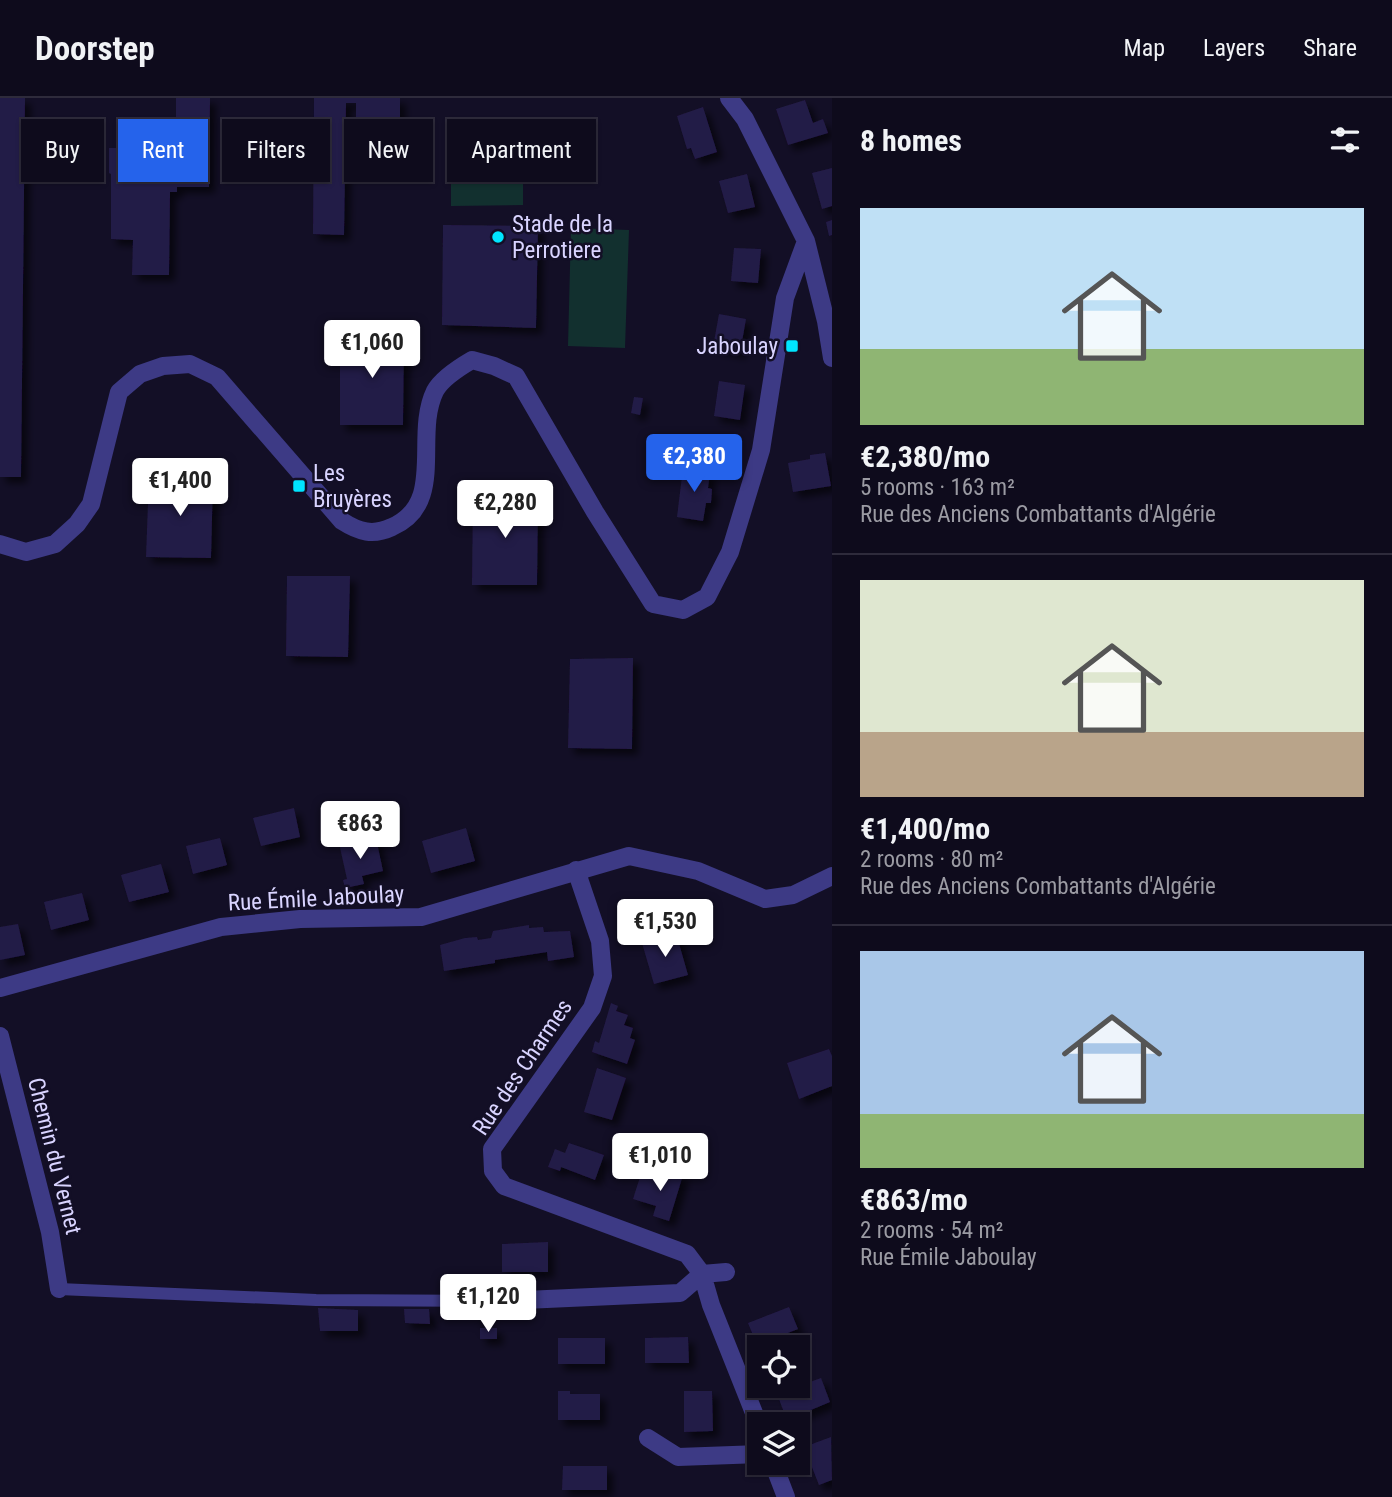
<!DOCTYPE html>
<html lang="en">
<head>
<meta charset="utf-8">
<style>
  body { margin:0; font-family:"Roboto Condensed",sans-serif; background:#1c1929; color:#f1f3f6; height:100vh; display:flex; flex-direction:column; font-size:26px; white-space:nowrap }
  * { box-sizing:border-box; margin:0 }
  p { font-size:23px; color:#9b9ba3 }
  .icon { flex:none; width:38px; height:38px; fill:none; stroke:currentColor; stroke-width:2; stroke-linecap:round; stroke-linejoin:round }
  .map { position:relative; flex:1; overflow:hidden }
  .drawer { display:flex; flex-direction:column; background:#0e0b1c; width:560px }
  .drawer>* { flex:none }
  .guide { position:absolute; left:21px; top:21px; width:665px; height:63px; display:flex; gap:14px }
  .fabs { position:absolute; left:747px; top:1237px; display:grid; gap:14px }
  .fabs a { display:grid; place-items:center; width:63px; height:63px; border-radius:0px; background:#0e0b1c; box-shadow:0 2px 5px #0004,0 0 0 2px #2e2b3b; font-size:35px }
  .price { position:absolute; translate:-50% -60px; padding:0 16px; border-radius:7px; background:#fff; color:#222; font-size:23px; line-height:46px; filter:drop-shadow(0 2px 4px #0008) }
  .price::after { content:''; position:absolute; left:50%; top:42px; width:21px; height:16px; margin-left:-10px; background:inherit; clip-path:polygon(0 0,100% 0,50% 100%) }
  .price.selected { background:#2563eb; color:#fff }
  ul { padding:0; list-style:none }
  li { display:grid; align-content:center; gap:14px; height:371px; padding:0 28px }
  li+li { border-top:2px solid #2e2b3b }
  li span { display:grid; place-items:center; height:217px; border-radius:0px; color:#555 }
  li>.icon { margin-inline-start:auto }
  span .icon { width:126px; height:126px; fill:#fffc; stroke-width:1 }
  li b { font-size:30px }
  h2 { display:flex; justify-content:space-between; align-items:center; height:84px; padding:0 28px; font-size:30px }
  .pill { padding:0 24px; border-radius:0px; background:#0e0b1c; box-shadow:0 2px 5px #0004,0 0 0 2px #2e2b3b; font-size:24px; line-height:63px }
  .pill.selected { background:#2563eb; color:#fff }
  header { display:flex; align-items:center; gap:42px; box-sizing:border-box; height:98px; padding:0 35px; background:#0e0b1c; border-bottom:2px solid #2e2b3b }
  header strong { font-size:33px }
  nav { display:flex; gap:38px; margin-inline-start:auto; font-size:24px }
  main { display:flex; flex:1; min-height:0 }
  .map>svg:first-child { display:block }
</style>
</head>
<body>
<header>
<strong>Doorstep</strong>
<nav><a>Map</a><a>Layers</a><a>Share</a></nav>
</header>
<main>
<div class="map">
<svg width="832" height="1399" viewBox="0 0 832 1399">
  <defs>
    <filter id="shadow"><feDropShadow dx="6" dy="6" stdDeviation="3.5" flood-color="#0009"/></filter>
  </defs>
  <rect width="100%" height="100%" fill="#130f26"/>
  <path fill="#12302f" d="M523 70V107L451 108V71Z
    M571 130 629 132 625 250 568 248Z"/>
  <path fill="#241b47" filter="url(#shadow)" d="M0 0H25L21 379H0Z
    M176 0H210L209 89H177V94H170L169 177H132L133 142 111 141V76L109 75V50H176Z
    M314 0H400V20L356 19V5H346L344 137 313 136Z
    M805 2 813 25 823 21 828 35 788 47 776 11Z
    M703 9 717 54 695 61 691 50 687 51 677 18Z
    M832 70V108L822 111 812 75Z
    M747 76 755 109 728 115 719 83Z
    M832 122V137L829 138 826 124Z
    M443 127 538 128 536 230 442 227Z
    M734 150 761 151 758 185 731 183Z
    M719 216 746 221 740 255 713 249Z
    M340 236 404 237 403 327H340Z
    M719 283 745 287 740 322 714 318Z
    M634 299 643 300 640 317 631 315Z
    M825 355 831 388 793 394 788 365 810 361V357Z
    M683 370 710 374 708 390 712 391 711 405H706L703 423 677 419Z
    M149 379 213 380 211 460 146 459Z
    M473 396 538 398 537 487H472Z
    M287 478H350L348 559 286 558Z
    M633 560 632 651 568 650 570 561Z
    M294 710 300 739 261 748 253 720Z
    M466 730 475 763 431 775 422 743Z
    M220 740 227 767 193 776 186 748Z
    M376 740 383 773 362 778 364 786 345 790 343 782 347 781 339 745 354 742V745Z
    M161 766 169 794 129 804 121 777Z
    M82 795 89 822 51 832 44 804Z
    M18 826 25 857 0 862V829Z
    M529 827V830L543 829 544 834 570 833 574 859 548 863 547 854 495 862V865L444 873 440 847 465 840 477 839 478 842 491 840 493 833Z
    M676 835 688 877 654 886 642 845Z
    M611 905 618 908 616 913 628 917 624 927 633 930 630 940 635 942 627 966 592 954 595 943 599 945Z
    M829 951 832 958V988L799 1001 787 965Z
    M597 970 626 980 612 1022 584 1014Z
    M569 1045 604 1057 595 1082 561 1069 560 1073 548 1069 555 1051 565 1055Z
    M665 1072 683 1077 669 1123 653 1118 656 1108 633 1101 641 1076 661 1083Z
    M548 1144V1174H502V1146Z
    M789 1209 798 1231 757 1247 748 1225Z
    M318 1210 358 1212V1233H320Z
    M404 1211H429L430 1226 405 1225Z
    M480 1230H497V1241H480Z
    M688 1239 689 1265H645V1240Z
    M558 1240H605V1266H558Z
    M821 1280 830 1304 787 1322 777 1296Z
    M558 1293H570V1296H600V1322H558Z
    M684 1293H712L713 1333 684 1334Z
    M831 1339 832 1382 819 1387 804 1349Z
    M563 1368H607V1392H562Z"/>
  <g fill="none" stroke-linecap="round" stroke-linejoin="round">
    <path stroke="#3d3a85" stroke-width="12" d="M59 1191 316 1202 505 1203"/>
    <path stroke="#3d3a85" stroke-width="18" d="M729 0 745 21 806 143 826 223 832 260
      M0 446 26 454 55 446 77 426 91 406 119 294 140 276 163 268 190 266 217 279 342 423C359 434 373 438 392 429 447 405 413 338 435 293 442 280 460 269 472 262L494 268 516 278 595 414 653 506 683 512 707 499 730 454 761 352 785 200 806 143
      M576 772 600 843 603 878 592 910 492 1051 493 1073 504 1088 687 1156 702 1176 711 1207 760 1330
      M0 890 221 829 300 821 421 819 629 758 698 773 765 801 793 797 832 778
      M0 938 50 1134 59 1191
      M702 1176 726 1174
      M505 1203 680 1195 702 1176
      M648 1340 678 1359 760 1356
      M773 1365 786 1399"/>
  </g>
  <g fill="#00e5ff" stroke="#130f26" stroke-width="2.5">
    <circle cx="498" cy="139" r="7"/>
    <rect x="785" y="241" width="14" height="14" rx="3.5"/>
    <rect x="292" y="381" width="14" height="14" rx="3.5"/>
  </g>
  <g text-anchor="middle" stroke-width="5" stroke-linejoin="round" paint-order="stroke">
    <g font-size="23" fill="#d9d4ff" stroke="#130f26" text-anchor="start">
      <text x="512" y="134">Stade de la<tspan x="512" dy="26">Perrotiere</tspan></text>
      <text x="778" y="256" text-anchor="end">Jaboulay</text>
      <text x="313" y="383">Les<tspan x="313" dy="26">Bruyères</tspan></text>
    </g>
    <g font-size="23" fill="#d9d4ff" stroke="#130f26">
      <text transform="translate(316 800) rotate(-3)" y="8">Rue Émile Jaboulay</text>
      <text transform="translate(522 969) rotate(-56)" y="8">Rue des Charmes</text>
      <text transform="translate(55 1058) rotate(76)" y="8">Chemin du Vernet</text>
    </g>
  </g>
</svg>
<div class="fabs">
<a><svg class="icon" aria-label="locate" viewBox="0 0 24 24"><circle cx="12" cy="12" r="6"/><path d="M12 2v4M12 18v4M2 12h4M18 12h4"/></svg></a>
<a><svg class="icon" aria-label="layers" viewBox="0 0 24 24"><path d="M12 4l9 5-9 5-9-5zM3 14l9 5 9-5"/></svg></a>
</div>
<b class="price" style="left:372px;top:282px">€1,060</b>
<b class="price selected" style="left:694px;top:396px">€2,380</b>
<b class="price" style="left:180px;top:420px">€1,400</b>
<b class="price" style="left:505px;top:442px">€2,280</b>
<b class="price" style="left:360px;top:763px">€863</b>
<b class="price" style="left:665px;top:861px">€1,530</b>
<b class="price" style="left:660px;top:1095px">€1,010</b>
<b class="price" style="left:488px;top:1236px">€1,120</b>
<div class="guide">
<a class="pill">Buy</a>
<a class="pill selected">Rent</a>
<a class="pill">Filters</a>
<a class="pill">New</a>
<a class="pill">Apartment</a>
</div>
</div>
<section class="drawer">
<h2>8 homes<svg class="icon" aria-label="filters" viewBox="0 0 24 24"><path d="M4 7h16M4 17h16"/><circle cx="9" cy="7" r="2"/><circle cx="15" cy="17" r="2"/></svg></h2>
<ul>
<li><span style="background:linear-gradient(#bfe0f5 65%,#8fb573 0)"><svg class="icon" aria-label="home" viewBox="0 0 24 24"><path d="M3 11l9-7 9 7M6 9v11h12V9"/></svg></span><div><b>€2,380/mo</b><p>5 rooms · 163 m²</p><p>Rue des Anciens Combattants d'Algérie</p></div></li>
<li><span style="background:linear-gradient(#dfe7d0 70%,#b9a48a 0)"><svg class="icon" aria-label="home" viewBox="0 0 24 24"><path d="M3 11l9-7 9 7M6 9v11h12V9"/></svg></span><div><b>€1,400/mo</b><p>2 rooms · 80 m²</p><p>Rue des Anciens Combattants d'Algérie</p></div></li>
<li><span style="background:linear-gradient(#a9c7e8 75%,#8fb573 0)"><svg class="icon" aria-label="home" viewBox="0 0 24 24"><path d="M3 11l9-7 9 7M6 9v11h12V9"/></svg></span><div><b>€863/mo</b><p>2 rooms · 54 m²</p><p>Rue Émile Jaboulay</p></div></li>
</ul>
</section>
</main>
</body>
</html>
